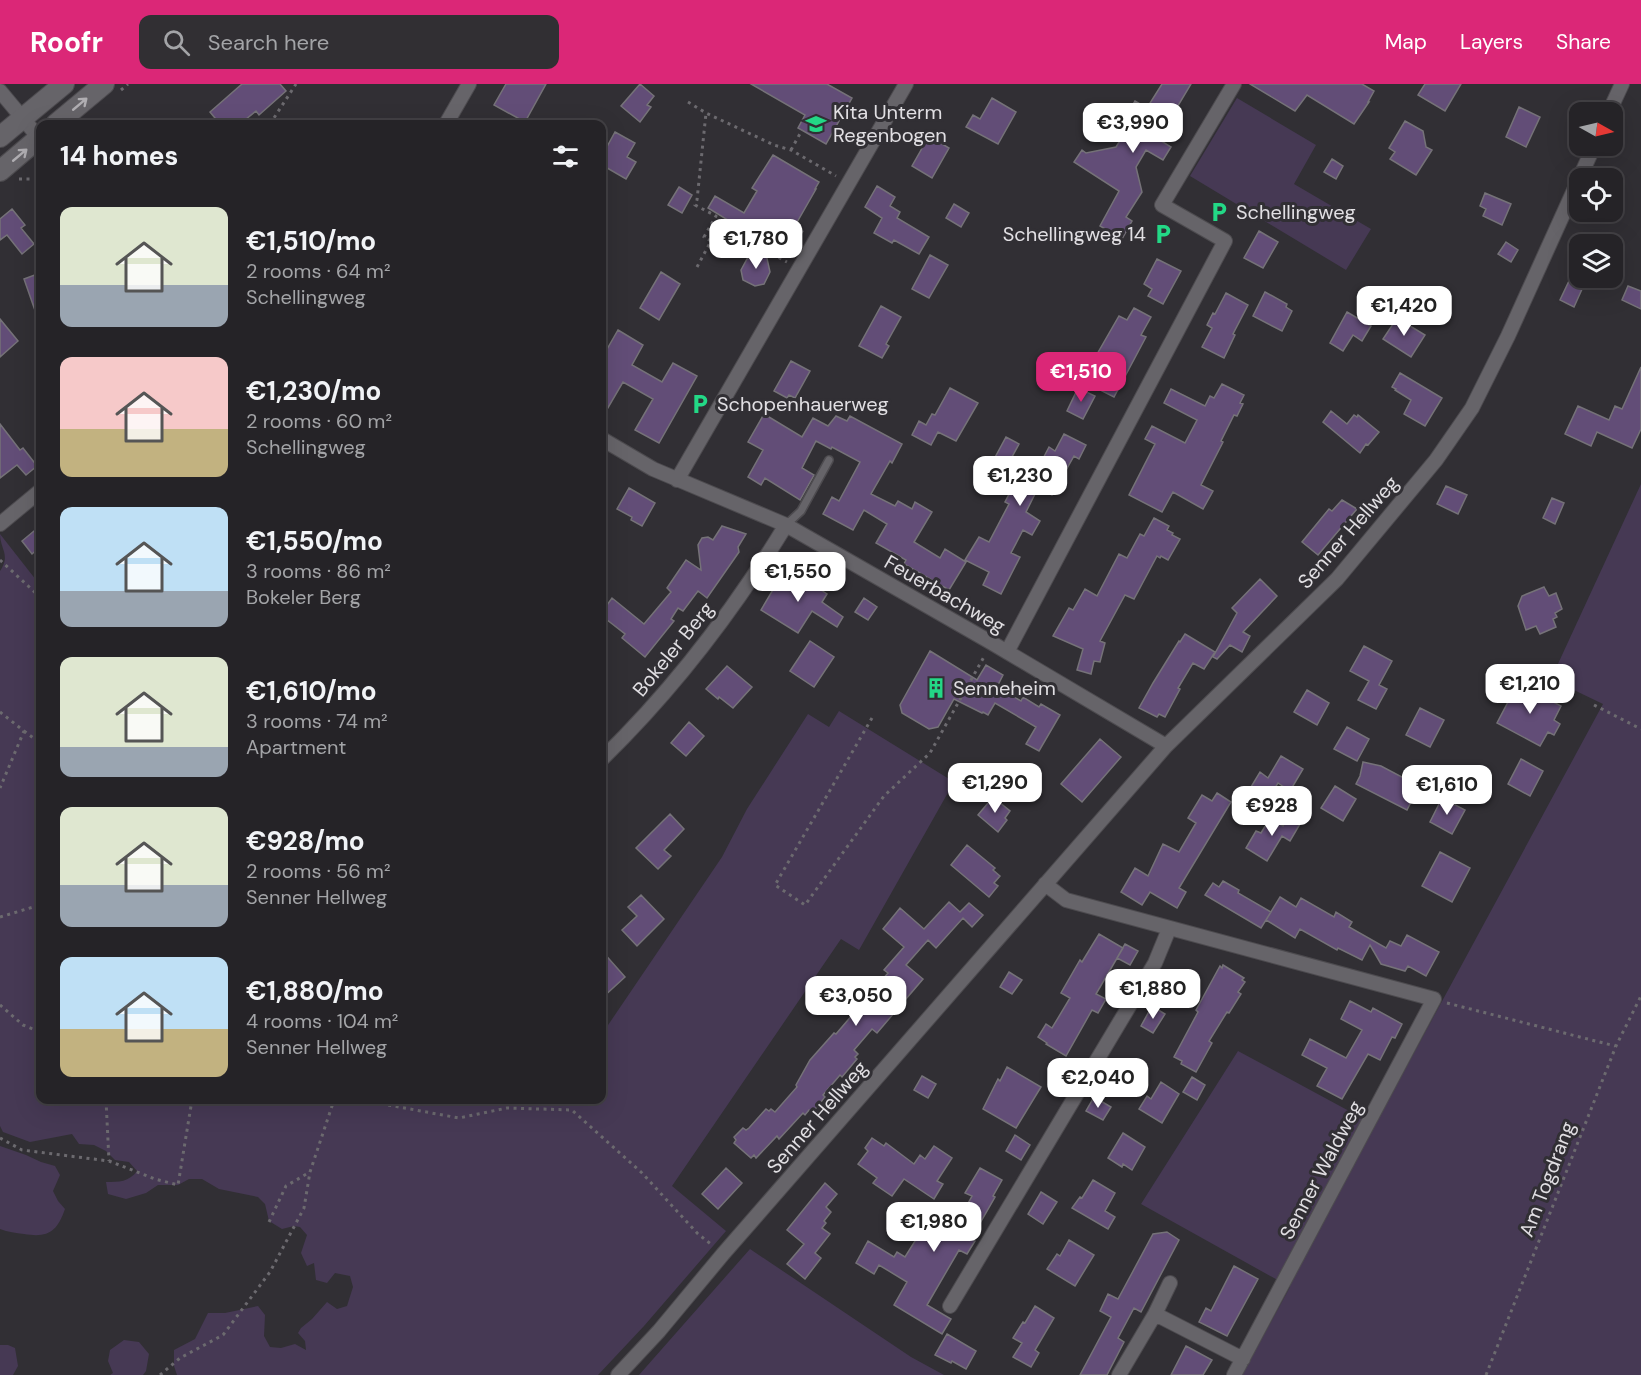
<!DOCTYPE html>
<html lang="en">
<head>
<meta charset="utf-8">
<style>
  body { margin:0; font-family:"DM Sans",sans-serif; background:#312f33; color:#f1f3f6; height:100vh; display:flex; flex-direction:column; font-size:22px; white-space:nowrap }
  * { box-sizing:border-box; margin:0 }
  p { font-size:20px; color:#a3a4a7 }
  .icon { flex:none; width:33px; height:33px; fill:none; stroke:currentColor; stroke-width:2; stroke-linecap:round; stroke-linejoin:round }
  .map { position:relative; flex:1; overflow:hidden }
  .side { position:absolute; left:36px; top:36px; width:570px; height:984px; display:flex; flex-direction:column; background:#252327; border-radius:12px; box-shadow:0 6px 24px #0002,0 0 0 2px #424044 }
  .side>* { flex:none }
  .needle { width:39px; rotate:98deg }
  .controls { position:absolute; left:1569px; top:18px; display:grid; gap:12px }
  .controls a { display:grid; place-items:center; width:54px; height:54px; border-radius:12px; background:#252327; box-shadow:0 6px 24px #0002,0 0 0 2px #424044; font-size:30px }
  .price { position:absolute; translate:-50% -51px; padding:0 14px; border-radius:12px; background:#fff; color:#222; font-size:20px; line-height:39px; filter:drop-shadow(0 2px 3px #0008) }
  .price::after { content:''; position:absolute; left:50%; top:36px; width:18px; height:14px; margin-left:-9px; background:inherit; clip-path:polygon(0 0,100% 0,50% 100%) }
  .price.current { background:#db2777; color:#fff }
  ul { padding:0; list-style:none }
  li { display:flex; align-items:center; gap:18px; height:150px; padding:0 24px }
  li span { display:grid; place-items:center; flex:none; width:168px; height:120px; border-radius:12px; color:#555 }
  li>.icon { margin-inline-start:auto }
  span .icon { width:72px; height:72px; fill:#fffc; stroke-width:1 }
  li b { font-size:26px }
  h2 { display:flex; justify-content:space-between; align-items:center; height:72px; padding:0 24px; font-size:26px }
  header { display:flex; align-items:center; gap:36px; box-sizing:border-box; height:84px; padding:0 30px; background:#db2777; color:#fff }
  header strong { font-size:28px }
  nav { display:flex; gap:33px; margin-inline-start:auto; font-size:21px }
  .search { width:420px; height:54px; background:#312f33; display:flex; align-items:center; gap:15px; box-sizing:border-box; padding:0 21px; border-radius:12px; color:#a3a4a7; font-size:22px }
  .map>svg:first-child { display:block }
</style>
</head>
<body>
<header>
<strong>Roofr</strong>
<div class="search"><svg class="icon" aria-label="search" viewBox="0 0 24 24"><circle cx="10" cy="10" r="6"/><path d="M15 15l6 6"/></svg>Search here</div>
<nav><a>Map</a><a>Layers</a><a>Share</a></nav>
</header>
<div class="map">
<svg width="1641" height="1291" viewBox="0 0 1641 1291">
  <rect width="100%" height="100%" fill="#312f34"/>
  <path fill="#463954" d="M1237 14 1316 61 1294 100 1371 145 1346 186 1190 92Z
    M1641 400V1291H1242L1290 1203 1141 1120 1238 967 1375 1041 1603 620 1551 595Z
    M0 450 40 501V1016H602V950L722 773 747 725 808 630 829 643 839 627 954 698 859 866 841 855 672 1102 726 1147 644 1242 598 1291H177L174 1282V1266L195 1255 208 1229H225L258 1222 265 1231 264 1252 270 1263 281 1264 295 1260 306 1266 305 1257 298 1249 301 1244 312 1235 327 1218 337 1225 347 1222 353 1203 350 1192 335 1189 327 1199 316 1196 314 1179 307 1182 301 1169 307 1151 300 1143 294 1142 282 1145 269 1137 265 1120 258 1113 219 1105 202 1095H189L178 1101H158L146 1109 126 1115 108 1110 106 1098C119 1098 129 1098 137 1087L129 1078 115 1076 106 1067 94 1061 79 1060 72 1050 30 1058 3 1048 0 1042V487C11 471 0 465 0 450Z
    M0 1062 26 1071 41 1078 55 1082 60 1091 53 1107 58 1117 65 1125C57 1148 48 1154 24 1150 16 1149 8 1148 0 1145Z
    M750 1165 911 1273 944 1291H639Z
    M124 1256 139 1258 149 1270 146 1287 143 1291H110L113 1289 108 1277 110 1266Z
    M0 1261H8L15 1264 18 1282 13 1291H0Z"/>
  <path fill="#624d77" stroke="#757278" stroke-width="1.5" d="M242 0H280L286 7 259 31 256 27 240 40H220L210 28Z
    M506 0H546L525 38 494 21Z
    M640 0 654 12 647 21 651 23 640 38 621 22Z
    M751 0H827L852 14 826 60 798 44 805 31Z
    M1162 0H1191L1158 55 1171 63 1163 76 1146 66 1136 83 1142 108 1126 133 1132 137 1122 155 1100 142 1119 107 1074 78 1082 66 1086 69 1116 63 1132 38 1125 34 1135 17 1147 24Z
    M1250 0H1362L1374 7 1368 18H1369L1354 40 1307 11 1295 27Z
    M1425 0H1461L1445 27 1418 11Z
    M992 14 1016 28 998 60 966 43 973 31 980 35Z
    M1519 23 1540 33 1526 63 1506 53Z
    M1405 37 1423 47 1426 63 1432 66 1416 91 1390 75 1395 68 1389 64Z
    M615 48 635 59 627 73 636 78 626 95 602 81V72Z
    M929 52 949 64 932 94 912 82Z
    M773 71 819 98 815 105H816L780 168 708 124 715 112 744 129 757 107 752 104Z
    M1332 75 1343 82 1336 95 1324 88Z
    M877 102 895 113 890 122 900 128 897 134 929 153 919 170 894 156 892 159 874 149 882 134 865 123Z
    M679 103 692 111 682 129 668 121Z
    M1485 109 1511 120 1502 141 1483 132 1486 125 1480 122Z
    M954 120 969 129 961 143 946 134Z
    M12 125 25 141 21 144 34 160 22 170 7 151 0 156V135Z
    M1259 147 1278 158 1263 184 1244 174Z
    M1506 158 1518 166 1511 178 1498 170Z
    M766 170 770 188 764 200 755 202 743 196 741 186 747 175Z
    M930 171 948 181 929 214 912 205Z
    M1157 175 1181 187 1163 220 1148 212 1152 205 1144 200Z
    M661 188 680 200 659 236 640 224Z
    M40 189V235H38L24 195Z
    M1569 197 1583 203 1574 223 1560 216Z
    M1628 202 1641 207V225L1622 216Z
    M1265 208 1287 220 1286 223 1292 227 1282 247 1253 232Z
    M1226 209 1248 221 1233 250 1235 251 1224 274 1202 263 1212 244 1207 241 1213 229 1215 230Z
    M881 222 901 233 886 260 889 262 882 274 859 262Z
    M1134 224 1151 233 1141 251 1146 253 1114 313 1102 307 1114 282 1096 272 1119 232 1127 236Z
    M1347 228 1371 242 1362 257 1353 251 1343 267 1330 259Z
    M1397 234 1425 251 1411 273 1383 255Z
    M0 235 18 257 0 273Z
    M618 246 643 261 632 281 662 298 673 279 697 292 659 359 635 346 653 315 623 298 602 334V274Z
    M791 277 810 287 795 314 789 311 787 314 774 307Z
    M1641 283V345L1632 364 1597 348 1591 362 1565 350 1578 322 1609 336 1615 322 1622 325Z
    M1400 289 1442 314 1425 342 1404 330 1411 316 1395 306 1396 305 1392 303Z
    M1222 300 1244 311 1240 319 1243 320 1237 332 1234 331 1221 357 1223 358 1201 401 1213 407 1203 425 1173 408 1162 428 1129 411 1155 360 1145 355 1152 342 1185 359 1197 336 1164 319 1171 305 1205 322 1210 312 1214 314Z
    M950 304 978 319 956 357 938 348 931 361 912 351 919 337 926 341 932 330 935 331Z
    M1078 304 1095 312 1083 335 1067 327Z
    M1331 327 1347 340 1354 331 1357 333 1358 331 1379 348 1368 361 1366 360 1360 369 1323 338Z
    M764 330 802 353 813 334 828 342 836 332 847 337 850 332 902 360 892 379 890 377 871 410 895 422 898 417 912 425 915 418 932 428 914 458 940 474 945 465 966 478 949 506 904 480 906 476 876 459 887 440 864 426 853 446 823 430 832 413 839 417 860 378 832 363 831 365 816 357 802 384 814 391 800 416 765 394 761 401 748 393 763 366 748 358Z
    M0 340 20 366 23 364 37 382 26 391 17 381 0 394Z
    M1064 350 1086 361 1079 375 1074 372 1052 411 1038 404 1026 428 1040 437 1032 451 1023 446 1011 469 1020 473 1001 510 983 501 989 488 965 476 979 453 989 458 1009 420 1005 418 1018 393 992 379 1006 353 1019 360 1012 373 1037 386 1049 363 1055 367Z
    M1446 402 1467 411 1458 430 1437 420Z
    M629 404 655 419 642 442 631 436 632 433 617 425Z
    M1552 414 1564 419 1555 440 1543 434Z
    M1342 416 1357 425 1318 471 1302 458 1329 425 1332 427Z
    M1154 434 1169 442 1167 446 1173 449 1172 451 1180 455 1168 476 1161 472 1160 474 1157 472 1134 515 1125 511 1100 557 1105 559 1100 578 1094 577 1091 590 1077 586 1083 565 1053 552 1069 524 1073 526 1085 505 1097 512 1119 470 1127 474 1140 450 1144 452Z
    M40 442V463L32 470 22 457Z
    M722 442 746 450 738 463 739 468 707 514 698 507 683 527 678 524 671 535 674 537 645 573 622 554 625 550 602 532V528L612 514 644 540 671 508 667 504 686 476 701 486 698 461 702 454 708 453 713 456Z
    M794 487 820 502 818 504 827 510 822 518 843 533 837 543 812 527 798 549 761 526 774 504 776 506 787 489Z
    M1260 495 1277 512 1243 548 1250 552 1242 568 1230 561 1217 575 1213 573 1237 529 1232 524Z
    M1544 503 1549 512 1556 509 1562 525 1555 529 1557 533 1553 535 1556 543 1540 550 1536 542 1526 546 1518 522 1522 512Z
    M864 514 877 523 868 536 855 528Z
    M1185 550 1215 568 1204 585 1193 579 1178 604 1180 605 1165 633 1159 630 1157 633 1139 624 1153 599 1179 557 1180 558Z
    M810 557 834 573 814 603 790 587Z
    M1364 562 1392 577 1379 601 1387 605 1376 625 1358 616 1369 597 1350 587Z
    M930 567 977 596 986 581 1003 591 997 603 1021 617 1023 613 1039 623 1041 620 1060 631 1039 667 1026 660 1036 643 995 619 988 631 983 628 982 629 954 615 938 643 929 645 902 629 900 621Z
    M727 582 752 603 733 624 719 613 718 615 706 605Z
    M1518 599 1561 622 1554 636 1560 640 1554 651 1548 648 1540 662 1497 639Z
    M1307 606 1329 619 1317 641 1294 628Z
    M1420 624 1444 636 1430 663 1406 651Z
    M689 638 704 652 686 672 671 659Z
    M1347 643 1369 655 1357 677 1334 665Z
    M1100 655 1121 673 1082 718 1061 700Z
    M1281 672 1303 685 1290 707 1278 699 1269 713 1251 703 1260 688 1268 694Z
    M1521 675 1543 687 1530 712 1508 700Z
    M1363 678 1381 682 1419 702 1407 726 1356 700 1360 692Z
    M1335 702 1356 715 1343 737 1321 724Z
    M1217 709 1231 718 1179 804 1186 808 1177 824 1150 808 1142 821 1121 808 1135 784 1148 792 1163 760 1179 768 1196 739 1188 734 1202 711 1212 717Z
    M993 713 1010 727 1005 734 1007 736 998 748 978 731Z
    M1442 714 1465 726 1452 750 1430 738Z
    M670 730 684 745 664 766 671 772 658 785 636 764Z
    M1288 733 1300 740 1290 757 1282 752 1267 777 1246 764 1256 747 1261 749 1270 734 1283 742Z
    M967 761 995 784 993 786 1000 792 994 799 998 802 989 813 951 781Z
    M1440 768 1470 784 1452 818 1422 802Z
    M1223 797 1239 806 1238 809 1271 828 1261 844 1205 811 1213 799 1219 803Z
    M641 811 664 835 637 862 622 846 637 832 628 823Z
    M1280 813 1296 823 1301 814 1334 833 1336 828 1352 838 1349 843 1386 864 1390 857 1401 862 1407 851 1439 868 1426 892 1408 882 1405 887 1381 880 1370 861 1362 876 1338 864 1337 866 1300 845 1295 854 1266 836Z
    M949 818 960 828 969 819 983 831 972 843 963 834 936 864 928 856 906 881 923 895 877 949 872 945 854 966 858 970 855 973 857 975 842 993 840 991 823 1011 825 1013 812 1029 809 1026 805 1031 803 1029 779 1055 777 1052 756 1074 754 1071 751 1074 734 1059 736 1056 734 1053 743 1044 746 1046 749 1044 766 1025 769 1027 771 1025 775 1028 797 1003 796 1001 810 976 834 949 836 950 888 889 884 886 904 863 883 845 900 824 924 845Z
    M1099 850 1123 864 1096 910 1106 915 1098 929 1092 926 1066 972 1046 960 1047 959 1038 953 1046 940 1052 944 1070 914 1061 909 1080 876 1082 878Z
    M1125 860 1138 867 1130 881 1117 874Z
    M602 867 625 893 602 914Z
    M1223 881 1244 894 1242 896 1245 898 1238 908 1241 910 1229 929 1227 928 1209 957 1212 959 1196 988 1181 980 1182 977 1174 973 1198 928 1196 926 1220 882 1222 884Z
    M1009 888 1022 896 1012 910 1000 903Z
    M1350 917 1371 928 1373 924 1402 940 1395 954 1392 953 1380 976 1368 970 1342 1015 1317 1002 1327 984 1302 971 1310 955 1346 974 1362 946 1341 935Z
    M1152 922 1165 930 1153 949 1141 942Z
    M1057 981 1072 990 1063 1004 1049 996Z
    M1007 983 1041 1003 1016 1044 983 1025 998 995 1000 997Z
    M922 992 936 1000 928 1014 914 1006Z
    M1192 993 1205 1001 1197 1016 1183 1008Z
    M1161 998 1179 1010 1162 1039 1139 1025 1147 1012 1151 1015Z
    M1094 1013 1111 1023 1103 1036 1086 1027Z
    M1123 1049 1145 1063 1132 1086 1123 1080 1122 1083 1108 1074Z
    M1015 1051 1030 1061 1021 1076 1006 1067Z
    M872 1054 884 1062 886 1059 914 1080 920 1071 925 1075 934 1062 952 1074 937 1097 943 1100 934 1115 904 1095 892 1112 873 1099 877 1094 858 1080 868 1067 865 1064Z
    M726 1084 742 1099 718 1125 702 1110Z
    M980 1084 1002 1096 993 1112 995 1113 971 1155 975 1157 967 1170 959 1166 927 1221 951 1235 942 1250 894 1221 907 1198 879 1181 874 1190 856 1179 868 1157 894 1173 897 1168 905 1173 932 1130 955 1143 972 1112 965 1109Z
    M1093 1096 1115 1109 1105 1127 1115 1133 1108 1145 1072 1124 1080 1113 1082 1114Z
    M825 1099 837 1110 826 1123 831 1128 824 1137 826 1139 822 1144 830 1150 815 1169 821 1174 805 1195 787 1180 804 1160 787 1146Z
    M1041 1108 1057 1118 1043 1140 1028 1130Z
    M1167 1148 1179 1156 1141 1228 1134 1224 1118 1254 1124 1258 1107 1291H1080L1111 1233 1100 1227 1108 1210 1118 1215 1153 1150Z
    M1069 1156 1094 1171 1075 1202 1047 1185 1057 1170 1060 1172Z
    M1234 1182 1258 1195 1227 1252 1199 1238 1206 1224 1211 1227Z
    M1035 1222 1054 1234 1035 1266 1039 1269 1031 1283 1013 1273 1022 1259 1013 1254 1023 1238 1025 1239Z
    M947 1250 976 1267 966 1285 952 1277 951 1279 935 1271Z
    M1186 1262 1212 1276 1203 1291H1171Z"/>
  <g fill="none" stroke-linecap="round" stroke-linejoin="round">
    <g stroke="#4d4b4f" stroke-width="10">
      <path id="service" d="M786 441 801 427 829 376"/>
    </g>
    <g stroke="#4d4b4f" stroke-width="16">
      <path id="minor" d="M0 7 40 55
        M1609 28 1622 0
        M446 40 469 0
        M602 355 653 385 786 441 992 559 1166 662
        M677 396 906 0
        M0 440 40 407
        M1007 568 1225 157 1162 121 1234 0
        M602 675C673 606 734 526 786 441
        M1045 800 1066 816 1434 915 1234 1291
        M950 1222 1155 879 1169 845
        M1155 1230 1243 1275
        M618 1291 659 1247 723 1170 1166 662 1337 495 1436 376 1472 324 1508 252 1594 62
        M1119 1291 1155 1230 1170 1199"/>
    </g>
    <g stroke="#4d4b4f" stroke-width="22">
      <path id="secondary" d="M56 40 104 0
        M0 53 64 0
        M0 87 40 53"/>
    </g>
    <path stroke="#6c6a6f" stroke-width="3" stroke-dasharray="3 4.5" stroke-linecap="butt" d="M121 6 128 0
      M688 18 706 29 774 61 791 66 836 92
      M270 40 296 0
      M791 66 802 46
      M19 95H37L40 93
      M794 143 804 149
      M772 170 787 178
      M697 183 711 157 704 153 716 132 695 121 697 116 706 29
      M0 476 40 513
      M1594 621 1641 645
      M0 628 24 647 0 704
      M872 634 775 801 805 821 884 712 930 669 985 571
      M24 647 40 659
      M0 833 40 821
      M1447 919 1615 962
      M0 921 23 941 40 948
      M106 1016 109 1077
      M336 1016 388 1021 459 1034 507 1024 572 1026 642 1089 698 1150 712 1161
      M0 1054 22 1066 109 1077 155 1095 178 1101 191 1022 193 1016
      M269 1138 286 1102 310 1088
      M160 1291 180 1274 223 1251 270 1188 304 1124 310 1088 334 1016
      M1486 1291 1616 962 1641 912"/>
    <use href="#service" stroke="#666469" stroke-width="7"/>
    <use href="#minor" stroke="#666469" stroke-width="14"/>
    <use href="#secondary" stroke="#666469" stroke-width="20"/>
  </g>
  <defs><path id="oneway-shaft" d="M-6 0H5M1.5-3L5.5 0L1.5 3" fill="none" stroke-width="1.6" stroke-linecap="round" stroke-linejoin="round" transform="scale(1.5)"/></defs>
  <g stroke="#b0aeb2">
    <use href="#oneway-shaft" transform="translate(80 20) rotate(-40)"/>
    <use href="#oneway-shaft" transform="translate(20 71) rotate(-40)"/>
  </g>
  <defs>
    <g id="school-bare" transform="scale(1.62)"><path d="M0-5L7-2L0 1L-7-2ZM-4 1L0 2.5L4 1V4Q0 6-4 4Z" fill="#23d886" stroke="#312f34" stroke-width="2.5" paint-order="stroke"/></g>
    <g id="parking-bare" transform="scale(1.62)"><path d="M-3.5-5.5H1a3.5 3.5 0 0 1 0 7H-1V5.5H-3.5ZM-1-3.4V-.6H.8a1.4 1.4 0 0 0 0-2.8Z" fill="#23d886" stroke="#312f34" stroke-width="2.5" paint-order="stroke"/></g>
    <g id="building-bare" transform="scale(1.62)"><path d="M-4-6H4V6H1V3H-1V6H-4ZM-2.5-4.3h1.7v1.8h-1.7ZM.8-4.3h1.7v1.8H.8ZM-2.5-1h1.7V.8h-1.7ZM.8-1h1.7V.8H.8Z" fill="#23d886" stroke="#312f34" stroke-width="2.5" paint-order="stroke"/></g>
  </defs>
  <g fill-rule="evenodd">
    <use href="#school-bare" x="816" y="40"/>
    <use href="#parking-bare" x="1219" y="128"/>
    <use href="#parking-bare" x="1163" y="150"/>
    <use href="#parking-bare" x="700" y="320"/>
    <use href="#building-bare" x="936" y="604"/>
  </g>
  <g text-anchor="middle" stroke-width="6" stroke-linejoin="round" paint-order="stroke">
    <g font-size="20" fill="#e1dfe3" stroke="#312f34" text-anchor="start">
      <text x="833" y="35">Kita Unterm<tspan x="833" dy="23">Regenbogen</tspan></text>
      <text x="1236" y="135">Schellingweg</text>
      <text x="1146" y="157" text-anchor="end">Schellingweg 14</text>
      <text x="717" y="327">Schopenhauerweg</text>
      <text x="953" y="611">Senneheim</text>
    </g>
    <g font-size="20" fill="#e1dfe3" stroke="#312f34">
      <text transform="translate(1348 448) rotate(-49)" y="7">Senner Hellweg</text>
      <text transform="translate(945 510) rotate(30)" y="7">Feuerbachweg</text>
      <text transform="translate(673 565) rotate(-51)" y="7">Bokeler Berg</text>
      <text transform="translate(817 1033) rotate(-49)" y="7">Senner Hellweg</text>
      <text transform="translate(1321 1086) rotate(-62)" y="7">Senner Waldweg</text>
      <text transform="translate(1547 1095) rotate(-69)" y="7">Am Togdrang</text>
    </g>
  </g>
</svg>
<div class="controls">
<a><svg class="needle" viewBox="-14 -14 28 28"><path d="M0-13l5 13h-10z" fill="#e53935"/><path d="M0 13l5-13h-10z" fill="#a3a4a7"/></svg></a>
<a><svg class="icon" aria-label="locate" viewBox="0 0 24 24"><circle cx="12" cy="12" r="6"/><path d="M12 2v4M12 18v4M2 12h4M18 12h4"/></svg></a>
<a><svg class="icon" aria-label="layers" viewBox="0 0 24 24"><path d="M12 4l9 5-9 5-9-5zM3 14l9 5 9-5"/></svg></a>
</div>
<b class="price" style="left:1133px;top:70px">€3,990</b>
<b class="price" style="left:756px;top:186px">€1,780</b>
<b class="price" style="left:1404px;top:253px">€1,420</b>
<b class="price current" style="left:1081px;top:319px">€1,510</b>
<b class="price" style="left:1020px;top:423px">€1,230</b>
<b class="price" style="left:798px;top:519px">€1,550</b>
<b class="price" style="left:1530px;top:631px">€1,210</b>
<b class="price" style="left:995px;top:730px">€1,290</b>
<b class="price" style="left:1447px;top:732px">€1,610</b>
<b class="price" style="left:1272px;top:753px">€928</b>
<b class="price" style="left:1153px;top:936px">€1,880</b>
<b class="price" style="left:856px;top:943px">€3,050</b>
<b class="price" style="left:1098px;top:1025px">€2,040</b>
<b class="price" style="left:934px;top:1169px">€1,980</b>
<section class="side">
<h2>14 homes<svg class="icon" aria-label="filters" viewBox="0 0 24 24"><path d="M4 7h16M4 17h16"/><circle cx="9" cy="7" r="2"/><circle cx="15" cy="17" r="2"/></svg></h2>
<ul>
<li><span style="background:linear-gradient(#dfe7d0 65%,#9aa5b1 0)"><svg class="icon" aria-label="home" viewBox="0 0 24 24"><path d="M3 11l9-7 9 7M6 9v11h12V9"/></svg></span><div><b>€1,510/mo</b><p>2 rooms · 64 m²</p><p>Schellingweg</p></div></li>
<li><span style="background:linear-gradient(#f6c9c9 60%,#c2b280 0)"><svg class="icon" aria-label="home" viewBox="0 0 24 24"><path d="M3 11l9-7 9 7M6 9v11h12V9"/></svg></span><div><b>€1,230/mo</b><p>2 rooms · 60 m²</p><p>Schellingweg</p></div></li>
<li><span style="background:linear-gradient(#bfe0f5 70%,#9aa5b1 0)"><svg class="icon" aria-label="home" viewBox="0 0 24 24"><path d="M3 11l9-7 9 7M6 9v11h12V9"/></svg></span><div><b>€1,550/mo</b><p>3 rooms · 86 m²</p><p>Bokeler Berg</p></div></li>
<li><span style="background:linear-gradient(#dfe7d0 75%,#9aa5b1 0)"><svg class="icon" aria-label="home" viewBox="0 0 24 24"><path d="M3 11l9-7 9 7M6 9v11h12V9"/></svg></span><div><b>€1,610/mo</b><p>3 rooms · 74 m²</p><p>Apartment</p></div></li>
<li><span style="background:linear-gradient(#dfe7d0 65%,#9aa5b1 0)"><svg class="icon" aria-label="home" viewBox="0 0 24 24"><path d="M3 11l9-7 9 7M6 9v11h12V9"/></svg></span><div><b>€928/mo</b><p>2 rooms · 56 m²</p><p>Senner Hellweg</p></div></li>
<li><span style="background:linear-gradient(#bfe0f5 60%,#c2b280 0)"><svg class="icon" aria-label="home" viewBox="0 0 24 24"><path d="M3 11l9-7 9 7M6 9v11h12V9"/></svg></span><div><b>€1,880/mo</b><p>4 rooms · 104 m²</p><p>Senner Hellweg</p></div></li>
</ul>
</section>
</div>
</body>
</html>
